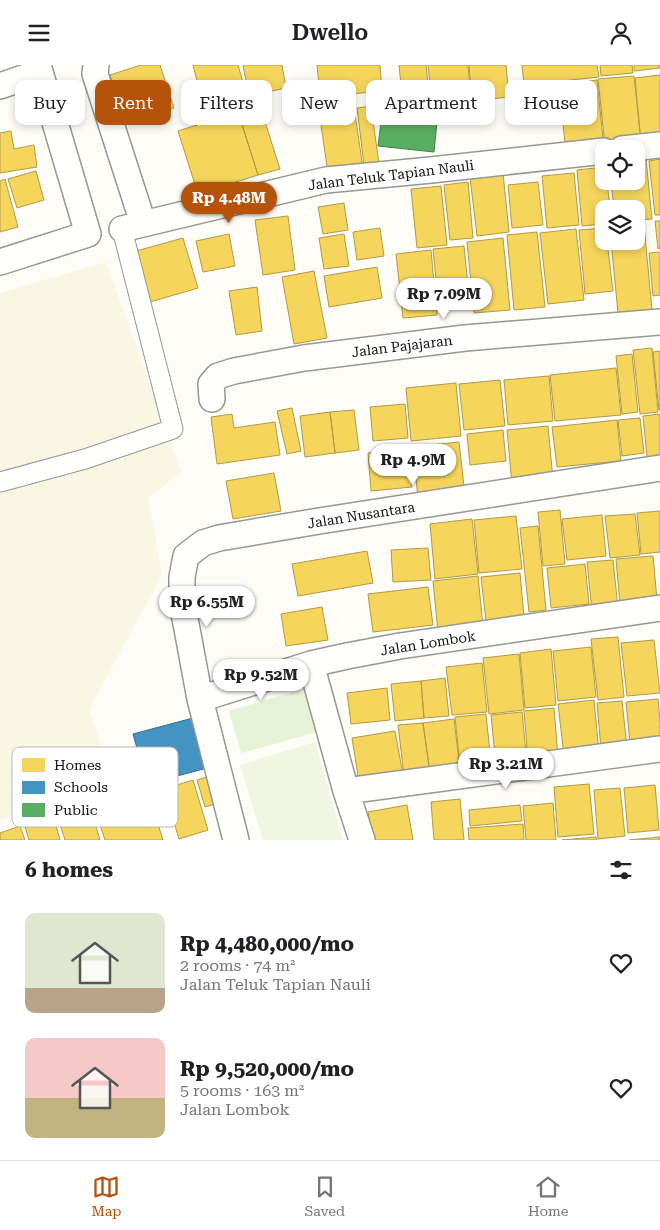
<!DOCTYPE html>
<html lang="en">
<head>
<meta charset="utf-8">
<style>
  body { margin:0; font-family:"Roboto Serif",serif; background:#f6f6f6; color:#202124; height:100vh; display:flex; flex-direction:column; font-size:19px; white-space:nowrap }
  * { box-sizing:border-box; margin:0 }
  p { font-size:16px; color:#757577 }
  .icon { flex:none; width:28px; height:28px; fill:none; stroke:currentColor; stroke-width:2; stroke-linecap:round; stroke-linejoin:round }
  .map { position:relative; height:775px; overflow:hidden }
  .drawer { display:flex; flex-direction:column; background:#fff; flex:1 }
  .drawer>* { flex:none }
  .top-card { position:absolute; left:15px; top:15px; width:630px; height:45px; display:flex; gap:10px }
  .controls { position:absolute; left:595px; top:75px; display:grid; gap:10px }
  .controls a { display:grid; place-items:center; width:50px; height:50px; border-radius:10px; background:#fff; box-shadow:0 2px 8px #0003; font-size:25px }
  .price { position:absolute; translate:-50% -42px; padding:0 11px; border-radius:18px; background:#fff; color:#222; font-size:16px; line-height:32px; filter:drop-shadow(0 1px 2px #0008) }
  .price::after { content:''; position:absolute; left:50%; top:30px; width:15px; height:11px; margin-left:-8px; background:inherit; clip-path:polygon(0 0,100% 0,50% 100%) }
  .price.selected { background:#b45309; color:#fff }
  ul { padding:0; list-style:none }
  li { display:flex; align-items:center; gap:15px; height:125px; padding:0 25px }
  li span { display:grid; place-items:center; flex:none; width:140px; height:100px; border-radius:10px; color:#555 }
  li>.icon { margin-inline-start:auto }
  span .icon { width:60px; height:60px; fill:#fffc; stroke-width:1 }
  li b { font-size:21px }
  h2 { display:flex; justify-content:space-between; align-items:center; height:60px; padding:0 25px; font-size:21px }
  .tag { padding:0 18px; border-radius:10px; background:#fff; box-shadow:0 2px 8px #0003; font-size:18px; line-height:45px }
  .tag.selected { background:#b45309; color:#fff }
  header { display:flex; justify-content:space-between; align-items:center; height:65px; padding:0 25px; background:#fff; font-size:22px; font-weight:600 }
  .dock { display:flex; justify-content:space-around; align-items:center; height:70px; border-top:1px solid #e0e0e0; background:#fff; font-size:14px; color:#757577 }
  .dock a { display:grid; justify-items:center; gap:2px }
  .dock .selected { color:#b45309 }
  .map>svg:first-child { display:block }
</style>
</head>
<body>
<header><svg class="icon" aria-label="menu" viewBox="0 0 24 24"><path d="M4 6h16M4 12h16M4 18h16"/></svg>Dwello<svg class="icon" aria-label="person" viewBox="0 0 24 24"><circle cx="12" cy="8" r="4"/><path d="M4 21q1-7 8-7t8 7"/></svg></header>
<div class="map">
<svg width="660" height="775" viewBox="0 0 660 775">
  <rect width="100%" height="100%" fill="#fdfcf7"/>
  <path fill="#f9f7e4" d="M106 197 181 407 148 433 162 510 89 644 113 719 0 755V228Z"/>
  <path fill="#e7f3d7" d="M310 622 321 666 241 688 229 646Z"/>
  <path fill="#f0f6e1" d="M315 677 343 775H263L240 700Z"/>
  <path fill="#f6d55c" stroke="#b19a46" d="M141 0H160L174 43 126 59 110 10Z
    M193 0H238L244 21 201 32Z
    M243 0H282L286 23 249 31Z
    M317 0H380L382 26 320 32Z
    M399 0H426L430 37 403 40Z
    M428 0H468L471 34 432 38Z
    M469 0H506L509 32 472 36Z
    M522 0H597L599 12 524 20Z
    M600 0H632L633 8 601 11Z
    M634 0H659L660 3 634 6Z
    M660 10V76L641 78 635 13Z
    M634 11 641 77 605 81 598 14Z
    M597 15 604 84 566 88 559 20Z
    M260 41 280 104 258 110 238 47Z
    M371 41 380 106 365 108 357 43Z
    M354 42 363 103 328 108 319 47Z
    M238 47 258 110 198 129 178 66Z
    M11 66 14 84 34 80 37 102 0 108V68Z
    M646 94 652 154 636 155V144H614L611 116H636V95Z
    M660 94V150H655L649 96Z
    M604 102V116H607L610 144H604V159L582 161 577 105Z
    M36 106 44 135 17 143 8 114Z
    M503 108 509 167 477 171 470 112Z
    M574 108 579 160 547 163 542 111Z
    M5 114 18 162 0 167V116Z
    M468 117 473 173 450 175 444 120Z
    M538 117 543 160 512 163 508 120Z
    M441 121 447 180 417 183 411 124Z
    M344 138 348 165 323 169 318 142Z
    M288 151 295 205 263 210 255 155Z
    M655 156H660V183L658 184Z
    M644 160 652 245 618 248 611 176H636V161Z
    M380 163 384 191 357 195 353 167Z
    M604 163V176H607L613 226 585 229 579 165Z
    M576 164 584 235 548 239 540 168Z
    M537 167 545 242 514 245 507 170Z
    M229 169 235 201 203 207 196 176Z
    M344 169 349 201 324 204 319 173Z
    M183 173 198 223 143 239 129 188Z
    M503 173 510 245 474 248 467 177Z
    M464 181 470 241 439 244 433 184Z
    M431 185 437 250 403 253 396 189Z
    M660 187V230L653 231 649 188Z
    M377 202 382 233 329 242 324 211Z
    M314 206 327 273 294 279 282 212Z
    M257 222 262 266 236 270 229 226Z
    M652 283 658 347 640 349 633 285Z
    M660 286V345H659L653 287Z
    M632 289 638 347 622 349 616 291Z
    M616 303 621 350 555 356 550 310Z
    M549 311 553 356 508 360 504 315Z
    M500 315 505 361 464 365 459 319Z
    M456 318 461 371 411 376 406 323Z
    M405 339 408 373 373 376 370 342Z
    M292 343 301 386 287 389 277 346Z
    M354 345 359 385 335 388 330 347Z
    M330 347 335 388 305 392 300 351Z
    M232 349 234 363 275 357 280 390 217 399 211 352Z
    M660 349V391L647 392 643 351Z
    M640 353 644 388 622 391 618 355Z
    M617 355 621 396 557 402 552 362Z
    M548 361 553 415 512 419 507 365Z
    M503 365 506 396 470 400 467 369Z
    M459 377 465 430 418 434 413 382Z
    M409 385 412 422 371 426 368 388Z
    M274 408 281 446 233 454 226 416Z
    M560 445 565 499 543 501 538 447Z
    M660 446V487L641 489 637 448Z
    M635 449 640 490 610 493 605 451Z
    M602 450 606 491 567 495 562 454Z
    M516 451 522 504 479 508 474 455Z
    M472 454 478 509 435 514 430 459Z
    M538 461 546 545 529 547 520 463Z
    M428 483 431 515 393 517 391 485Z
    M367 486 373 518 298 531 292 499Z
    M653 491 657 535 620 539 616 494Z
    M613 495 618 543 592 546 587 497Z
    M585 499 589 539 551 543 547 503Z
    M520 508 524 552 486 556 481 512Z
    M478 511 483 562 438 567 433 516Z
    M428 522 433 560 373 567 368 529Z
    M322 542 328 575 286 581 281 549Z
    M618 572 624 632 598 635 591 574Z
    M654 575 660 628 627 631 621 578Z
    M591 582 596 632 558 636 553 586Z
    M551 584 556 640 525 643 520 588Z
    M519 589 524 645 489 649 483 593Z
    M482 598 487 647 452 650 446 602Z
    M445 613 449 651 424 653 421 616Z
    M421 616 424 653 395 656 391 619Z
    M387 623 390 655 351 659 347 628Z
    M658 634 660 657V675L630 678 626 637Z
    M594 635 599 688 564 691 558 639Z
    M622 636 627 682 601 684 597 638Z
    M554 643 558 692 528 695 524 646Z
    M522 647 526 688 495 691 491 650Z
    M486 649 491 698 460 701 455 652Z
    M454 654 460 705 430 708 423 658Z
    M423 658 430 708 404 711 398 660Z
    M395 666 403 710 359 717 352 673Z
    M214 710 222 737 205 742 197 715Z
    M193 715 208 765 179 774 164 724Z
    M589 719 594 769 558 772 554 722Z
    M655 720 659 765 628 768 624 723Z
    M620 723 625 771 598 774 594 725Z
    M149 730 163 775H105L96 747Z
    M460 734 464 775H434L431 737Z
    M553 738 556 775H526L523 741Z
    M407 740 413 775H373L368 747Z
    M520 740 522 756 470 761 469 745Z
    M90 742 100 775H65L58 753Z
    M53 750 60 775H29L24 759Z
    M523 759 524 775H469L468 763Z
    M20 761 25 775H0V768Z
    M596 772 597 775H562Z
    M660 772V775H629Z"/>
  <path fill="#4393c3" stroke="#346c8e" d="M193 653 207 703 147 719 133 669Z"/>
  <path fill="#5aae61" stroke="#447f49" d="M383 41 438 47 434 87 378 81Z"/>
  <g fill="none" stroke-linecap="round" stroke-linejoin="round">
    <g stroke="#979795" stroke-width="21">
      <path id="pedestrian" d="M0 417 85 394 173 364 122 164"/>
    </g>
    <g stroke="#979795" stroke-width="28">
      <path id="minor" d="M96 0 95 9 143 158
        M0 21 40 7
        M622 84 660 80
        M122 164 326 115 431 105 604 86
        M0 197 88 169 38 0
        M212 334 211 319 218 311 234 306 304 293 465 273 660 257
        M311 599 346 726 362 775
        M200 634 311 599 347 591 400 581 660 543
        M346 726 660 684
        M236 775 200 634 187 564 182 538V512L186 491 203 478 219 473 319 456 660 403"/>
    </g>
    <use href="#pedestrian" stroke="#fffffe" stroke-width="19"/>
    <use href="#minor" stroke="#fffffe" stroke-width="25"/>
  </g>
  <g text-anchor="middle" stroke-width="5" stroke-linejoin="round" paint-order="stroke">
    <g font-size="14" fill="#111" stroke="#fff">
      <text transform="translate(391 110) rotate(-7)" y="5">Jalan Teluk Tapian Nauli</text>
      <text transform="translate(402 281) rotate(-7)" y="5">Jalan Pajajaran</text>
      <text transform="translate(361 450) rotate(-9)" y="5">Jalan Nusantara</text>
      <text transform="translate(428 578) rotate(-9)" y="5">Jalan Lombok</text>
    </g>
  </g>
  <rect x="12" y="682" width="166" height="80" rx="8" fill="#fff" stroke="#b8b8b8" stroke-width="1"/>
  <rect x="22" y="693" width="23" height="14" fill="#f6d55c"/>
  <rect x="22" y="716" width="23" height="13" fill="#4393c3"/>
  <rect x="22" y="738" width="23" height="14" fill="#5aae61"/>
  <g font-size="14" fill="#111">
    <text x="54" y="705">Homes</text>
    <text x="54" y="727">Schools</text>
    <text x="54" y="750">Public</text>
  </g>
</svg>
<div class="controls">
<a><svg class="icon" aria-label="locate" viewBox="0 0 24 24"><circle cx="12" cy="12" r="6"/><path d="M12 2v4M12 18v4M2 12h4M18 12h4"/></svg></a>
<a><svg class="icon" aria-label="layers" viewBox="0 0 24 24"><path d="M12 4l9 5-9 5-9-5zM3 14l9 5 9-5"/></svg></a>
</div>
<b class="price selected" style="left:229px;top:159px">Rp 4.48M</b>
<b class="price" style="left:444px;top:255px">Rp 7.09M</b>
<b class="price" style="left:413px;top:421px">Rp 4.9M</b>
<b class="price" style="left:207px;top:563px">Rp 6.55M</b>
<b class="price" style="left:261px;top:636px">Rp 9.52M</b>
<b class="price" style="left:506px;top:725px">Rp 3.21M</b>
<div class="top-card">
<a class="tag">Buy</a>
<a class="tag selected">Rent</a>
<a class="tag">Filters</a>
<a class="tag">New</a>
<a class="tag">Apartment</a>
<a class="tag">House</a>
</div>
</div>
<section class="drawer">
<h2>6 homes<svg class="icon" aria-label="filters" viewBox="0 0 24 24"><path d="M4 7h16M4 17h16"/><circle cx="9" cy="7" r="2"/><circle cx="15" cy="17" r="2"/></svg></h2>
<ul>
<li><span style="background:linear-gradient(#dfe7d0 75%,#b9a48a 0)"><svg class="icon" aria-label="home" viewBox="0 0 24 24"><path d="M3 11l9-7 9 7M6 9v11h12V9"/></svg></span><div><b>Rp 4,480,000/mo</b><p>2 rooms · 74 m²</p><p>Jalan Teluk Tapian Nauli</p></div><svg class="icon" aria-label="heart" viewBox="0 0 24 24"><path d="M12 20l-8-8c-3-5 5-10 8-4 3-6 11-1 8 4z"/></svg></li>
<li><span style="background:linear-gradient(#f6c9c9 60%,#c2b280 0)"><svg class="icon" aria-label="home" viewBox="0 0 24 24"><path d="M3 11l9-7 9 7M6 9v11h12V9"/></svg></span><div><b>Rp 9,520,000/mo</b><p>5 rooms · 163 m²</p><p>Jalan Lombok</p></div><svg class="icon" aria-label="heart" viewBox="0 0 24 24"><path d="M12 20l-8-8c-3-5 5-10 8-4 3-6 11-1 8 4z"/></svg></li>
</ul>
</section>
<nav class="dock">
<a class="selected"><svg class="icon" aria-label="map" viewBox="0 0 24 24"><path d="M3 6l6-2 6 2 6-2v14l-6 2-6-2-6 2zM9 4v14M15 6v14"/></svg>Map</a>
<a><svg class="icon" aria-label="saved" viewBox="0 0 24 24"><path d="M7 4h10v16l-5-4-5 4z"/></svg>Saved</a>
<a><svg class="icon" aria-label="home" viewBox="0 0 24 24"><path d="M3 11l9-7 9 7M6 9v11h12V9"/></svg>Home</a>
</nav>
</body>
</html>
